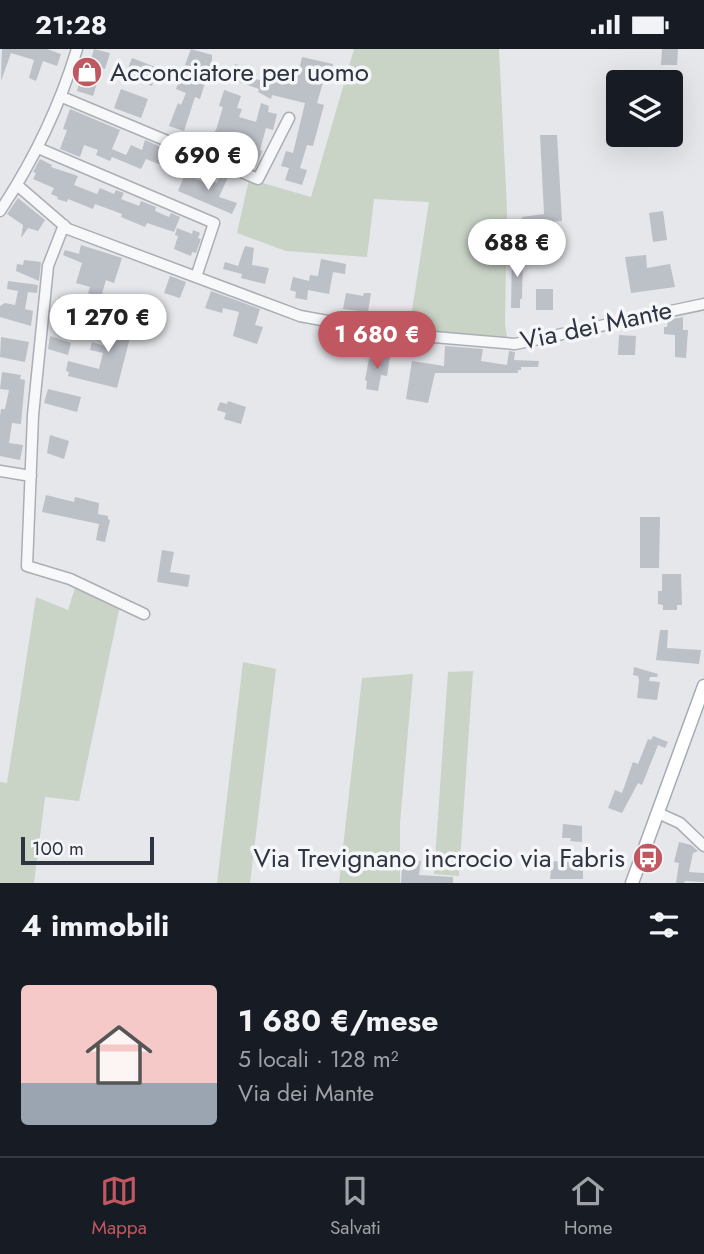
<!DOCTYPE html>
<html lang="it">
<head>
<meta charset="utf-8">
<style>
  body { margin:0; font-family:Jost,sans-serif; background:#20242c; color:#f1f3f6; height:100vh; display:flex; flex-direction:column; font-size:26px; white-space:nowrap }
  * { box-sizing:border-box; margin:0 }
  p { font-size:23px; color:#9ea1a6 }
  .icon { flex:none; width:38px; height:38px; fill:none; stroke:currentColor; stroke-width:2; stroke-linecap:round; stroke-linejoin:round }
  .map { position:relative; height:834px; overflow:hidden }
  .sheet { display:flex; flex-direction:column; background:#171b24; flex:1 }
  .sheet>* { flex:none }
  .fabs { position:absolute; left:606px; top:21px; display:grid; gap:14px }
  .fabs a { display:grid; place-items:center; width:77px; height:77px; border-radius:7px; background:#171b24; box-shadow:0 7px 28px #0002; font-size:35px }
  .scale { position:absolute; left:21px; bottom:18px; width:133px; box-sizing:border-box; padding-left:7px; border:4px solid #2e3442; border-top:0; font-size:19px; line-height:24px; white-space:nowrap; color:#2e3442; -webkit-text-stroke:5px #f4f6f8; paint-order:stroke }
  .price { position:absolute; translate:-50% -60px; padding:0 16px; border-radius:24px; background:#fff; color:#222; font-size:23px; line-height:46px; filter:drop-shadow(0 2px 4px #0008) }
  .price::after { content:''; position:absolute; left:50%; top:42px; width:21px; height:16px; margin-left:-10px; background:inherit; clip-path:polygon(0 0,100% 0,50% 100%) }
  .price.selected { background:#c15861; color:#fff }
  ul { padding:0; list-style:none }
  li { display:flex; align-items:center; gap:21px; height:175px; padding:0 21px }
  li span { display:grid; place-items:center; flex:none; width:196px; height:140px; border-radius:7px; color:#555 }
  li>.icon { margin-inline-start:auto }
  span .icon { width:84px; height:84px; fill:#fffc; stroke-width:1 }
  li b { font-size:30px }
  h2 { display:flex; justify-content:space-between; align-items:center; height:84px; padding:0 21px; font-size:30px }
  .status { display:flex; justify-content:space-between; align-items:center; height:49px; padding:0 35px; background:#171b24; direction:ltr }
  .status svg { height:19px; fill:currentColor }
  .menu { display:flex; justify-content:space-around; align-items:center; height:98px; border-top:2px solid #363941; background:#171b24; font-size:19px; color:#9ea1a6 }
  .menu a { display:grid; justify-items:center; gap:4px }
  .menu .selected { color:#c15861 }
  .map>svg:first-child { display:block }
</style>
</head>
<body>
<div class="status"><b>21:28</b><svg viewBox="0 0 49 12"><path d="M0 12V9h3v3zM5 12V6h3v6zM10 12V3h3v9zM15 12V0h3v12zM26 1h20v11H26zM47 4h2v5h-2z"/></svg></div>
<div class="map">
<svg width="704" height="834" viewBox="0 0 704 834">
  <rect width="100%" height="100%" fill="#e5e7eb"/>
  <path fill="#c9d4c7" d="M354 0H499L507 160 505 275 508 294 408 287 429 153 374 150 367 208 286 202 237 184 249 130 311 148Z
    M76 536 120 556 79 752 45 748 34 834H0V733L7 734 36 548 68 561Z
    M243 613 276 620 250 834H217Z
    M473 622 459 827 434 825 448 623Z
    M413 625 400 774V834H339L362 629Z"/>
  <path fill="#bcc0c7" d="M2 0H47L61 5 57 17 43 12 36 32 29 29 34 11 11 4 1 32Z
    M94 0 110 4 105 20 90 14Z
    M191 0 212 6V11L200 50 195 48 184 82 169 77 178 54 181 56 186 44 176 40Z
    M662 0H678L677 16H661Z
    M302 8 333 15 329 31 324 30 317 54 324 56 313 97 307 96 300 119 307 121 302 136 285 131 289 119 281 117 286 102 293 104 305 54 272 46 271 50 258 43 259 40 230 30 235 15 257 24 255 30 274 34 275 28 296 34Z
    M132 9 158 19 152 37 125 27Z
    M82 25 98 31 93 47 77 42Z
    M121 40 148 50 141 69 114 59Z
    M224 41 241 47 237 59 242 60 239 68 256 73 261 54 269 57 268 63 277 65 273 81 266 79 260 101 262 102 256 117 201 98 207 83 212 86 216 81 223 58 219 57Z
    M70 60 120 81 112 100 126 106 131 96 142 101 145 91 182 107 176 122 146 110 141 120 112 108 110 112 96 106 98 101 84 96 80 108 60 100 67 81 63 80Z
    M540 86H557L562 172 536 174 537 184 524 186 522 168 544 165Z
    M40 110 52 116 51 118 78 127 74 136 97 145 100 139 114 145 116 141 124 144 121 150 139 157 141 152 156 158 155 162 169 168 171 164 180 168 174 183 147 174 145 178 121 168 122 165 95 155 93 160 68 150 67 153 57 150 58 148 51 145 54 139 33 130 36 124 33 123Z
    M222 123 229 126 219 148 237 154 232 165 178 142 185 125 206 134 208 130 217 134Z
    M18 149 45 171 38 182 28 179 21 189 23 176 7 165Z
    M663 162 667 191 653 193 649 164Z
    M177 179 192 185 193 181 200 184 198 189 201 190 196 204 192 203 191 207 174 200 178 187 175 186Z
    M81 196 122 209 114 234 106 231 101 248 88 244 90 238 76 234 82 214 63 206 65 201 79 205Z
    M245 197 254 199 252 216 269 219 265 235 241 229 242 225 223 220 225 213 238 217Z
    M512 203 523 204 522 250H520V259H511Z
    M646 206 647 219 670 215 675 238 631 244 625 208Z
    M321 210 346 215 345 225 333 223 329 245 308 241 307 251 295 249 296 243 290 241 293 228 309 232 310 226 318 227Z
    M24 211 41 213 39 232 16 222 17 215 23 216Z
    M170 227 186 233 180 249 164 244Z
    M8 232 38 236 37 244 28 243 25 260 33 262 31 277 0 268V257L5 254 15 256 18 242 7 240Z
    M536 240H553V261H536Z
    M211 242 260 260 255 276 263 278 257 295 233 287 239 263 223 259 222 264 205 259Z
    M346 244 363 247 364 244H371L368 263 343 260Z
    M59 248 70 251 69 254 84 259 80 272 55 269Z
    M111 263 135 269 117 339 68 327 69 323 66 322 68 312 99 320 103 304 90 301 92 293 105 297Z
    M683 268V281H688L686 309 675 308V286L664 285V278H667L668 271Z
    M619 286 636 287 635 306H618Z
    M50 287 71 294 68 306 48 300Z
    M1 288 29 293 25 313 0 308Z
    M445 297 483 300 481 312 507 316 509 302 515 303 514 311 539 312 538 318H521V321H518V324H435L428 354 406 350 412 312 444 317Z
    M372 305 390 307 387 327 381 326 378 342 366 340 367 332 365 331 369 310H371Z
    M2 323 21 326 20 330 25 331 21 375 12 374 9 394 23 396 20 411 0 407V367L1 360H5L9 341 0 340Z
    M48 340 81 348 77 363 44 354Z
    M228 352 246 358 241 375 224 370 226 364 217 361 220 353 227 355Z
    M50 386 69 392 64 410 47 404Z
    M46 446 74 453 75 448 99 454 98 465 108 467V470L110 471 105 493 96 491 99 475 42 463Z
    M640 468H660L659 519H640Z
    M162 501 174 503 170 523 190 526 188 538 157 533Z
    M662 525H681L682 556H677V561H663V556L658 555V542H662Z
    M660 581H668L667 599 701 601 699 615 656 611Z
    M634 618 658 625 657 628H650L649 632 660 633 657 651 637 649 639 631 638 627 633 626Z
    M653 687 668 693 665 699 658 696 642 736 638 734 622 764 608 759 615 741 622 744 633 713 638 715 648 690 651 691Z
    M563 775 582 777V793L570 792 571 789H562Z
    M679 793 691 796 698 802 693 804 689 823 704 824V833L685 832 684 834H676L679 814 674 813Z
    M562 805 576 806V810H583V830H550L552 812 562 813Z
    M413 811 421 812 419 826 453 828V834H401L402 818H412Z"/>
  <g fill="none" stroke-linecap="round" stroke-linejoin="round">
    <g stroke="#aaaeb5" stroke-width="13">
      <path id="minor" d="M62 48 258 130 289 69
        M38 99 214 174 196 228
        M17 136 68 180 300 267 398 285 515 295 704 255
        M0 162C34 111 59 59 77 0
        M64 176 48 217 33 366 27 517 70 530 144 565
        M0 422 31 427
        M658 764 680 774 704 797"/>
    </g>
    <g stroke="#a5abb5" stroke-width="15">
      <path id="major" d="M632 834 704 637"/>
    </g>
    <use href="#minor" stroke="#f7f8fa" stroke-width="10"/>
    <use href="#major" stroke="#fff" stroke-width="12"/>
  </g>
  <defs>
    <g id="shop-disc" transform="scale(1.575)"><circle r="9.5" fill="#c15861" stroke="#f4f6f8"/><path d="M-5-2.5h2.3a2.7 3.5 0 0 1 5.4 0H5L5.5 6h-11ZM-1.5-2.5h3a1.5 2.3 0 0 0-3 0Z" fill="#fff"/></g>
    <g id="bus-disc" transform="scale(1.575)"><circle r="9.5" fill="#c15861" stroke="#f4f6f8"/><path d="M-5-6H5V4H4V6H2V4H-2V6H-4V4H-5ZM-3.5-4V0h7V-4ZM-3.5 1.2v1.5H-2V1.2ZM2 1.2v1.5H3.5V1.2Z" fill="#fff"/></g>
  </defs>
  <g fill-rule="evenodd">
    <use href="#shop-disc" x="87" y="23"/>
    <use href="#bus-disc" x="648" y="809"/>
  </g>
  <g text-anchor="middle" stroke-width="7" stroke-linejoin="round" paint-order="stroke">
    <g font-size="26" fill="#2e3442" stroke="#f4f6f8" text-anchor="start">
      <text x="110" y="32">Acconciatore per uomo</text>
      <text x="625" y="818" text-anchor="end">Via Trevignano incrocio via Fabris</text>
    </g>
    <g font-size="26" fill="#2e3442" stroke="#f4f6f8">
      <text transform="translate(596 276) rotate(-12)" y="9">Via dei Mante</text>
    </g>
  </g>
</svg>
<div class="fabs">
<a><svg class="icon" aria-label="layers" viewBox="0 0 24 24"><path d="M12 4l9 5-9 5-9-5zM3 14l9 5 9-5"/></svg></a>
</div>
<div class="scale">100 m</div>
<b class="price" style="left:208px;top:143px">690 €</b>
<b class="price" style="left:517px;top:230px">688 €</b>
<b class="price" style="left:108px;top:305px">1 270 €</b>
<b class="price selected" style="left:377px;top:322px">1 680 €</b>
</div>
<section class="sheet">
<h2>4 immobili<svg class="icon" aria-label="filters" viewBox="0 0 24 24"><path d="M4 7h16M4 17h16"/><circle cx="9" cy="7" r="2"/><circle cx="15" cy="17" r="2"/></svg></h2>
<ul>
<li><span style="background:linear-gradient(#f6c9c9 70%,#9aa5b1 0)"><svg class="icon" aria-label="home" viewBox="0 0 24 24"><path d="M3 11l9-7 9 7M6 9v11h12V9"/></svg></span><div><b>1 680 €/mese</b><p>5 locali · 128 m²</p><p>Via dei Mante</p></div></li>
</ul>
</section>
<nav class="menu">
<a class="selected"><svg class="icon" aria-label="map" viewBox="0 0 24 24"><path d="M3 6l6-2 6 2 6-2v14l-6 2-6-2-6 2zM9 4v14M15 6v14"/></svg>Mappa</a>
<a><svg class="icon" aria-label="saved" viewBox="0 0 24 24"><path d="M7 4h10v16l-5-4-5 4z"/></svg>Salvati</a>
<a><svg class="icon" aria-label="home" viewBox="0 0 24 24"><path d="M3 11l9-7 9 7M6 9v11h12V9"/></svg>Home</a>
</nav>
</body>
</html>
